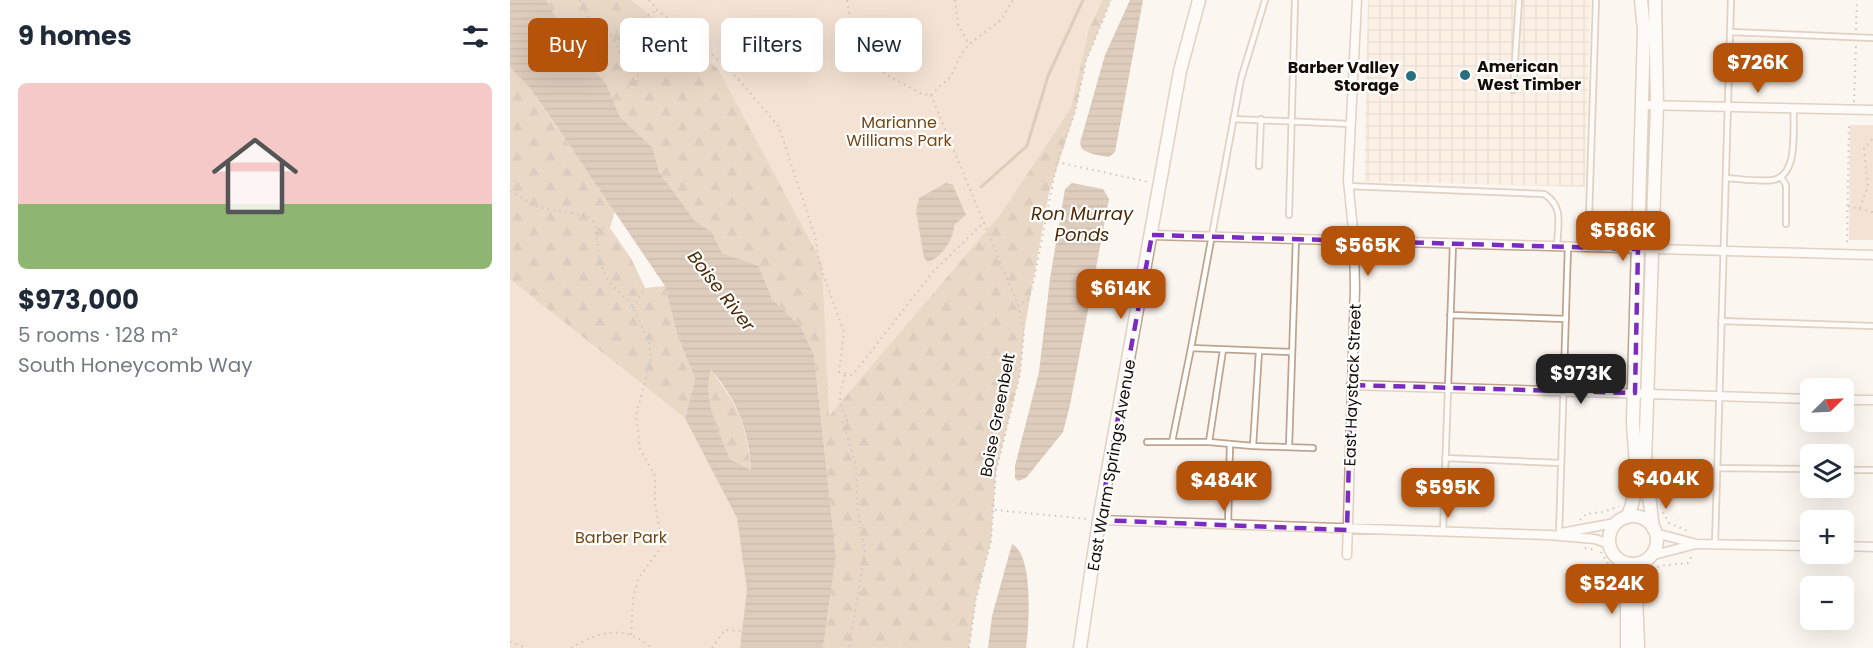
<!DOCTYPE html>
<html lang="en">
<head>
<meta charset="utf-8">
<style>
  body { margin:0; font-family:Poppins,sans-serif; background:#f2f2f3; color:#1f2937; height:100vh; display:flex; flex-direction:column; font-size:22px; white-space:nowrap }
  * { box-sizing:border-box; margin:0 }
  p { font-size:20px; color:#747a83 }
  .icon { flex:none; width:33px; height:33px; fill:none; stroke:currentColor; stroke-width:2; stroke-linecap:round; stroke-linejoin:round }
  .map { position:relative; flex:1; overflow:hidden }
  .drawer { display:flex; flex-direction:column; background:#fff; width:510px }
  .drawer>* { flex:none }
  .banner { position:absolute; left:18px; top:18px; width:570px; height:54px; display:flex; gap:12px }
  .needle { width:39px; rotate:66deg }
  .buttons { position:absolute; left:1290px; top:378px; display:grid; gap:12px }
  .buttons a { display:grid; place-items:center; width:54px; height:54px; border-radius:9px; background:#fff; box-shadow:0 6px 24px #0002; font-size:30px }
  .price { position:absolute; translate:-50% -51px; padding:0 14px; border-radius:12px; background:#b45309; color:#fff; font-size:20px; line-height:39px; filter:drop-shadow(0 2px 3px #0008) }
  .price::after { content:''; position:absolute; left:50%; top:36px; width:18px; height:14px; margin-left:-9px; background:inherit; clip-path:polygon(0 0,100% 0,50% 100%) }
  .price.selected { background:#222; color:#fff }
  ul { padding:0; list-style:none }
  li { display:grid; align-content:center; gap:12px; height:318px; padding:0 18px }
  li+li { border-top:2px solid #e0e1e3 }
  li span { display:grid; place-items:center; height:186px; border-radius:9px; color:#555 }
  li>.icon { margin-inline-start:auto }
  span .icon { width:108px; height:108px; fill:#fffc; stroke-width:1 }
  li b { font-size:26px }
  h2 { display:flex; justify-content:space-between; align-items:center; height:72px; padding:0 18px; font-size:26px }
  .chip { padding:0 21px; border-radius:9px; background:#fff; box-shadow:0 6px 24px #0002; font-size:21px; line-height:54px }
  .chip.selected { background:#b45309; color:#fff }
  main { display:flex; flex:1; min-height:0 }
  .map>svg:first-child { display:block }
</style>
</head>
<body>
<main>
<section class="drawer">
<h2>9 homes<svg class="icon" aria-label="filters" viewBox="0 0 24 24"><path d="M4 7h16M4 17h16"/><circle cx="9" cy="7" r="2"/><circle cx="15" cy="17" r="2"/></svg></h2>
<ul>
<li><span style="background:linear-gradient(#f6c9c9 65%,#8fb573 0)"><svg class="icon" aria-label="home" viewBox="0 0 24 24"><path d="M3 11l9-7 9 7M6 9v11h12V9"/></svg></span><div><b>$973,000</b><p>5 rooms · 128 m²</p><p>South Honeycomb Way</p></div></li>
</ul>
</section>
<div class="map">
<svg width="1363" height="648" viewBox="0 0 1363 648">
  <defs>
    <pattern id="industrial-grid" width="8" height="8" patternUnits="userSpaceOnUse" patternTransform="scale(1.5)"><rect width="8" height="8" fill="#fce8d6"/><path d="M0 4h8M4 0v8" fill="none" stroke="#d7c6b6"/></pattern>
    <pattern id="forest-firs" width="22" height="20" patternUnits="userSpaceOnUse" patternTransform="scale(1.5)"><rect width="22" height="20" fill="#d5b495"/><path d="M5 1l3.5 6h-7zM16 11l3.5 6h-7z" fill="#b69a7f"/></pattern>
    <pattern id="water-rules" width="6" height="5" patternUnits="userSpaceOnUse" patternTransform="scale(1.5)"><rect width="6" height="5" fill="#ba997c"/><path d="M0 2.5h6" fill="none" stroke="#967b64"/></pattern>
  </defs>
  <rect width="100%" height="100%" fill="#fbf5f0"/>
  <path fill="url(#industrial-grid)" d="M858 0H1080L1075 187 854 181Z"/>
  <path fill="url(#forest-firs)" d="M36 0H601L576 61 565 112 539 193 514 332 510 374 486 471 481 541 466 599 459 648H313L326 556 304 355 291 327 262 299 249 266 212 253 202 232 185 221 149 172 143 148 110 117 96 83 62 46Z
    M0 67 19 87 105 211 100 228 122 260 135 288 155 286 167 334 185 379 175 418 227 518 237 590 230 648 0 641Z
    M201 370C229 407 236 423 241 470L220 459C208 430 192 401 201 370Z"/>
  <path fill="#ebccb1" d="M121 0H593L579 29 561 108 490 215 319 416 312 263 208 69Z
    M1340 125H1363V240H1339Z
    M0 279 175 418 227 518 237 590 230 648H0Z"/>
  <path fill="url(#water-rules)" fill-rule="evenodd" d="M0 0H36L62 46 96 83 110 117 143 148 149 172 185 221 202 232 212 253 249 266 262 299 291 327 304 355 326 556 313 648H230L237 590 227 518 175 418 185 379 167 334 155 286 43 121 19 87 0 67ZM201 370C227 399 239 431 241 470L220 459C209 431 192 401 201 370Z
    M620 0H633L605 152 599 157C590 156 580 154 572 149L570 143 595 55Z
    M436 183 443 185 456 215 444 225C444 239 432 257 418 262L414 258 406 211 409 198Z
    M562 183 593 189 599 199 560 405 553 432 516 478 508 481 505 478V466L529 372 540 279 555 189Z
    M502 544C524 555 519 627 516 648H478L482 616Z"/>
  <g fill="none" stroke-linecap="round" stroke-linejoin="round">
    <path stroke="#ba997c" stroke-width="3" d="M471 187 517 146 538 76 573 0"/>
    <g stroke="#bea48d" stroke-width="8">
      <path id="lane" d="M1220 32 1363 38
        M1003 90 1009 0
        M723 119 840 124
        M749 166 751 119
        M1271 177 1276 185V224
        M1216 178C1231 179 1249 182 1263 180 1290 175 1282 127 1284 108
        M838 186 1034 194C1054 206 1048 225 1047 246
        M779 215 785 0
        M1078 247 1086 0
        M940 315 1056 319
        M1211 321 1363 326
        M681 348 731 79 755 0
        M749 351 743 446 803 448
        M637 442H699L713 350
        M662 442 681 348 782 352
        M699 442 743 446
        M779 447 786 238
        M935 458 1051 463
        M1207 468 1300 469
        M1334 470H1363
        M718 525 720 444
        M933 532 943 244
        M1049 534 1058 246
        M1205 544 1221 0"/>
    </g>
    <g stroke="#bea48d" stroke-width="11">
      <path id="street" d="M1133 105 1363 110
        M642 235 1363 255
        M841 385 1300 399
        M1334 400H1363
        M589 520 1039 535 1085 539 1099 544
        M1051 533 1105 523
        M1145 533 1187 544 1300 546
        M1334 546 1363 547
        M837 555 845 289 844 239 838 180 847 0
        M1140 556 1186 544"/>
    </g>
    <g stroke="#bea48d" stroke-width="15">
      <path id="secondary" d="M1099 540a24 24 0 1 1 48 0a24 24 0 1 1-48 0Z
        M1117 517C1132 488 1124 452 1123 421L1134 30 1131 0
        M1143 528 1135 462 1147 105 1145 0
        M1111 561 1117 601V648
        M570 648 589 520 670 71 689 0
        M1128 648C1128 618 1122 589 1134 561"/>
    </g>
    <path stroke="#938c86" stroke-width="2" stroke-dasharray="1.5 4.5" stroke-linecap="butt" d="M70 0C76 13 84 34 101 34L146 11
      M139 0 147 10 185 38 230 81 269 127 305 236 309 263 334 332 329 372 341 375 345 372 423 272 472 224
      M337 0C347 64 359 65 412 94L421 95
      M445 0 448 24 459 44
      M1346 30 1347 0
      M101 35 117 66 128 76 127 83 114 90
      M421 95 508 305
      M421 95 441 76 451 54 459 44 491 20 503 0
      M1344 102 1346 45
      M547 162 638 182
      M0 191 27 207 78 216 85 223 89 259 93 271 100 283 122 305 139 342 141 359 126 415 130 449 145 476V502L152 546 128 579 123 599 121 636
      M1338 206 1363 212
      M1350 208 1358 186 1354 149 1363 138
      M87 229 99 228
      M1337 242 1339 123
      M123 308 135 288
      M335 375C330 393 326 405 338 420L332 421 346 464 347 506 355 551 339 648
      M485 510 578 519
      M1153 512 1159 523 1180 532
      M1070 520 1076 514 1094 512 1109 506
      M1075 548 1086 550
      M1091 552 1100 567
      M1143 571 1149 566 1178 563 1182 556
      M0 642 17 648
      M61 648C90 631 114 624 142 648
      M202 648 215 630 232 631
      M459 648 466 599 481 541 486 471 510 374 514 332 508 305 518 299 523 285 547 162 565 112 576 61 601 0"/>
    <use href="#lane" stroke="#fff" stroke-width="4.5"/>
    <use href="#street" stroke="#fff" stroke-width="8"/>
    <use href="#secondary" stroke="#fff" stroke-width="12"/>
  </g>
  <path d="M0 0H1363V648H0ZM642 235 1128 249 1125 393 841 385 837 530 589 520Z" fill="#fbf5f0" fill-opacity=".55" fill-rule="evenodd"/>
  <path fill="none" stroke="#7b2cbf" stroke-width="4.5" stroke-dasharray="12 8" stroke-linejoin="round" d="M642 235 1128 249 1125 393 841 385 837 530 589 520Z"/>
  <g fill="#296f7d" stroke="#fff" stroke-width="2">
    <circle cx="955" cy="75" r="6"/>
    <circle cx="901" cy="76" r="6"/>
  </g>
  <g text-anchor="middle" stroke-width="4.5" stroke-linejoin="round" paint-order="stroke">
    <g font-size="16" font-weight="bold" fill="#150c05" stroke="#fff" text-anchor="start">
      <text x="967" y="72">American<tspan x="967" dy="18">West Timber</tspan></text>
      <text x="889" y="73" text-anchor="end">Barber Valley<tspan x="889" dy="18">Storage</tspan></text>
    </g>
    <g font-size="16" fill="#734615" stroke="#fff">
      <text x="389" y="128">Marianne<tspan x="389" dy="18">Williams Park</tspan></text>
      <text x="111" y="543">Barber Park</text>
    </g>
    <g font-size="16" fill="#150c05" stroke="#fff">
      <text transform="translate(842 385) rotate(-88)" y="6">East Haystack Street</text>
      <text transform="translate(487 415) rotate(-79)" y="6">Boise Greenbelt</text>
      <text transform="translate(601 465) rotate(-80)" y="6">East Warm Springs Avenue</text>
    </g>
    <g font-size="18" font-style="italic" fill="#4b2a04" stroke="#fff">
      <text x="572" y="220">Ron Murray<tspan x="572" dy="21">Ponds</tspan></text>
      <text transform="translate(211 291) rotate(52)" y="6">Boise River</text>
    </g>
  </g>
</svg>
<div class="buttons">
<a><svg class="needle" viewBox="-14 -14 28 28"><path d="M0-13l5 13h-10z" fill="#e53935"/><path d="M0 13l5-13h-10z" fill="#747a83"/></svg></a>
<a><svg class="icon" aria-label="layers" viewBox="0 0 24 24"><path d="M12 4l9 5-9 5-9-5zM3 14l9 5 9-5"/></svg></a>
<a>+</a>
<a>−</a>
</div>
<b class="price" style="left:1248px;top:94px">$726K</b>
<b class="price" style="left:1113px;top:262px">$586K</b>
<b class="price" style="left:858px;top:277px">$565K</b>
<b class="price" style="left:611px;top:320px">$614K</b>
<b class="price selected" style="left:1071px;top:405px">$973K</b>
<b class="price" style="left:1156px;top:510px">$404K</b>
<b class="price" style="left:714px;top:512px">$484K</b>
<b class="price" style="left:938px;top:519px">$595K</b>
<b class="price" style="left:1102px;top:615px">$524K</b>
<div class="banner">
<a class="chip selected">Buy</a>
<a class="chip">Rent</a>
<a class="chip">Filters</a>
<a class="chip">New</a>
</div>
</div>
</main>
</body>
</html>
